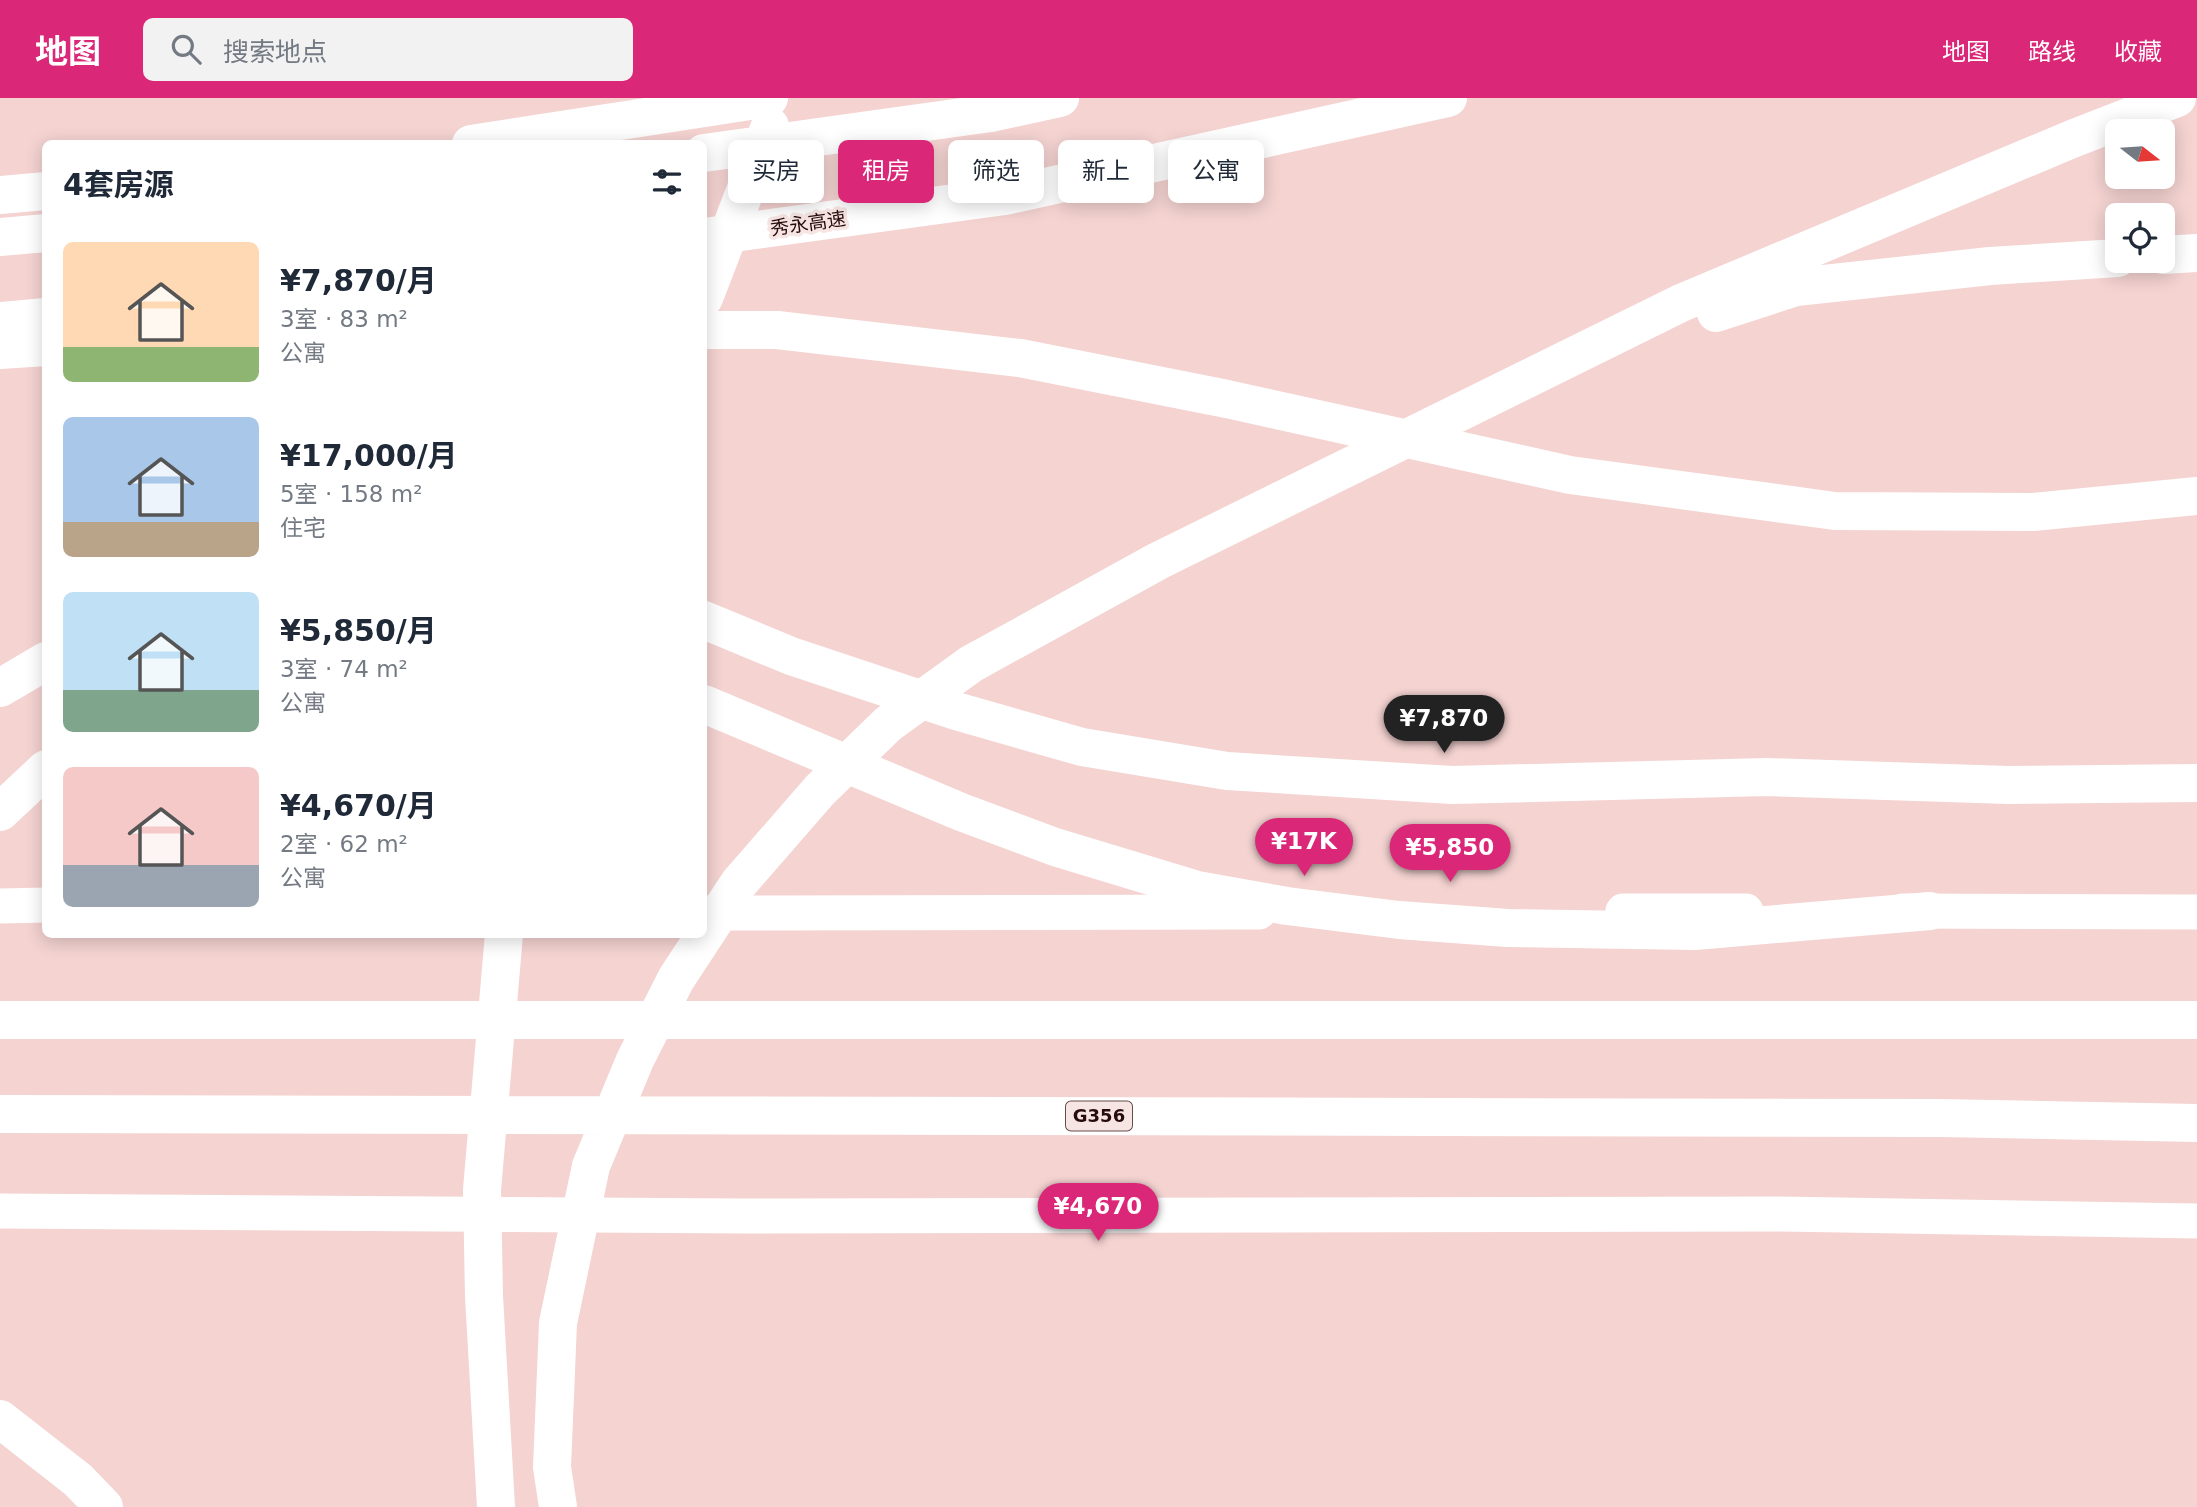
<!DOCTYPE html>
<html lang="zh">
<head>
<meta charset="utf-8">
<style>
  body { margin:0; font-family:"DejaVu Sans","Noto Sans SC",sans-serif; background:#f2f2f3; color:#1f2937; height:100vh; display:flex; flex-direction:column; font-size:26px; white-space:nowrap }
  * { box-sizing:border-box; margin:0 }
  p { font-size:23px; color:#747a83 }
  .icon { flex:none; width:38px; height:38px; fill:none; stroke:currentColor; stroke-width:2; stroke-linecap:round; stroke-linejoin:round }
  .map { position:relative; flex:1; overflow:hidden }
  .details { position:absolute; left:42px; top:42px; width:665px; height:798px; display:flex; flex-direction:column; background:#fff; border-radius:10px; box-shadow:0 4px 18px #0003 }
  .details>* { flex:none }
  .banner { position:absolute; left:728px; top:42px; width:665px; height:63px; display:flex; gap:14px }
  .needle { width:46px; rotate:107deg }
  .controls { position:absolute; left:2105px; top:21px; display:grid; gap:14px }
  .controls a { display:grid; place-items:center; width:70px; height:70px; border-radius:10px; background:#fff; box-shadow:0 4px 18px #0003; font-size:35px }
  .price { position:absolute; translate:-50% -60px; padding:0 16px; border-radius:24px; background:#db2777; color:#fff; font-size:23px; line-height:46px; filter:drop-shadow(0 2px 4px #0008) }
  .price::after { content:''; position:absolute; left:50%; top:42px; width:21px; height:16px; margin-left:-10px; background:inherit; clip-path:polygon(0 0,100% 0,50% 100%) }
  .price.active { background:#222; color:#fff }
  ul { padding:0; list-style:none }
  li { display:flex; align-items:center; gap:21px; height:175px; padding:0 21px }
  li span { display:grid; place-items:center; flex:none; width:196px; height:140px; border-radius:10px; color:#555 }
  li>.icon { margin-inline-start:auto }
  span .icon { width:84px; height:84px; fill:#fffc; stroke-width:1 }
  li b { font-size:30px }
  h2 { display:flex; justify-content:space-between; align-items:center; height:84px; padding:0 21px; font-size:30px }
  .pill { padding:0 24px; border-radius:10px; background:#fff; box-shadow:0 4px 18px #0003; font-size:24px; line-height:63px }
  .pill.active { background:#db2777; color:#fff }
  header { display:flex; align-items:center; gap:42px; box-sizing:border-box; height:98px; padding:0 35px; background:#db2777; color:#fff }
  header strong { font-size:33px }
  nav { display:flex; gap:38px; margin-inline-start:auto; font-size:24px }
  .search { width:490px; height:63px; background:#f2f2f3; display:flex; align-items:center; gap:18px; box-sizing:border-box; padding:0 24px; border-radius:10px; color:#747a83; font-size:26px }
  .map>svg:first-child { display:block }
</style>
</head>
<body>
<header>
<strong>地图</strong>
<div class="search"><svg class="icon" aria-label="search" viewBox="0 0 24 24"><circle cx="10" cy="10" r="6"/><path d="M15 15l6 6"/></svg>搜索地点</div>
<nav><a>地图</a><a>路线</a><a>收藏</a></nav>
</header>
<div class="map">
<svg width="2197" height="1409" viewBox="0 0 2197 1409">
  <rect width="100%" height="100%" fill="#f4d3d1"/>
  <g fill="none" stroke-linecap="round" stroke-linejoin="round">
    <path stroke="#fff" stroke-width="35" d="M0 808 46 807
      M1623 813H1746
      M1903 813 2197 814
      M704 815 1259 814
      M0 1113 744 1118 1781 1116 2197 1123"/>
    <path stroke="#fff" stroke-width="38" d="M704 522 791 558 956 613 1082 649 1227 673 1452 687 1767 679 2008 687 2197 685
      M0 590 46 563
      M704 606 961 714 1055 749 1197 792 1287 808 1399 822 1508 830 1695 833 1930 813
      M0 714 46 671
      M0 1321 78 1382 104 1409"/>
    <path stroke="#fff" stroke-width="38" d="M471 46 769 0
      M704 55 991 15 1060 0
      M0 97 46 93
      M0 139 46 135
      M704 139 1005 98 1448 0
      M2163 157 2197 155
      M704 200 770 28
      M1716 215 1796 189 1990 168 2118 160
      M0 223 46 219
      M704 232H777L1020 260 1227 301 1570 377 1835 413 2033 414 2197 398
      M0 252 46 249
      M0 922H2197
      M0 1016 1939 1020 2197 1025
      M496 1409 484 1198 482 1092 504 836
      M558 1409 552 1369 558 1225 591 1068 635 962 676 881 739 785 820 692 888 626 971 566 1158 463 1681 205 2072 41 2177 0"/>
  </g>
  <g text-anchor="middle" stroke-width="7" stroke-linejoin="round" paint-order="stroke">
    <rect fill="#f6e5e3" stroke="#664d4c" stroke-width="2" x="1066" y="1003.5" width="66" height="29" rx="5"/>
    <g font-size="18" font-weight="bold" fill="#280c0c">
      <text x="1099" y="1024">G356</text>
    </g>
    <g font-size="19" fill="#280c0c" stroke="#f6e5e3">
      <text transform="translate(808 125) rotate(-8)" y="7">秀永高速</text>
    </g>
  </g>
</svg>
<div class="controls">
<a><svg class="needle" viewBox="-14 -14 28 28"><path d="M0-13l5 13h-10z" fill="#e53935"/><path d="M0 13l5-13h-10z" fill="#747a83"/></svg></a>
<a><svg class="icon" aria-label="locate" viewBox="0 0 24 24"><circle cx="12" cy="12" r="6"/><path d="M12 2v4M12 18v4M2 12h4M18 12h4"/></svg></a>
</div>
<b class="price active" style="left:1444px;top:657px">¥7,870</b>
<b class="price" style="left:1304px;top:780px">¥17K</b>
<b class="price" style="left:1450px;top:786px">¥5,850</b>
<b class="price" style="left:1098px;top:1145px">¥4,670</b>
<div class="banner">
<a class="pill">买房</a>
<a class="pill active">租房</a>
<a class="pill">筛选</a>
<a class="pill">新上</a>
<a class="pill">公寓</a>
</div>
<section class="details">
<h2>4套房源<svg class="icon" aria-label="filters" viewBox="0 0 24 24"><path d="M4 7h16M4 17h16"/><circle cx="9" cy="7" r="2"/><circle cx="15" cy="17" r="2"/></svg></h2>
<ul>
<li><span style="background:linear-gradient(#ffd9b3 75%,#8fb573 0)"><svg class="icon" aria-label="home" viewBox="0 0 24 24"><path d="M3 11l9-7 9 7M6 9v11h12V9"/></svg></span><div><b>¥7,870/月</b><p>3室 · 83 m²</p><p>公寓</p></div></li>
<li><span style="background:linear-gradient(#a9c7e8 75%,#b9a48a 0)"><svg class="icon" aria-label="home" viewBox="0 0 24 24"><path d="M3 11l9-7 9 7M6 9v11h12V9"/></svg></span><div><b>¥17,000/月</b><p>5室 · 158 m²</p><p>住宅</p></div></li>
<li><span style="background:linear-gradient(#bfe0f5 70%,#7fa58c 0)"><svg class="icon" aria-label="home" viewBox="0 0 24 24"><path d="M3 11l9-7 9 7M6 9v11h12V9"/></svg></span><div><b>¥5,850/月</b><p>3室 · 74 m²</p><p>公寓</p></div></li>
<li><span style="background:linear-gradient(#f6c9c9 70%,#9aa5b1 0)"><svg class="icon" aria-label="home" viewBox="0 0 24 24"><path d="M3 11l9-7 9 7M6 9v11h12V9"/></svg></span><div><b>¥4,670/月</b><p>2室 · 62 m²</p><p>公寓</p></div></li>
</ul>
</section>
</div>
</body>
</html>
